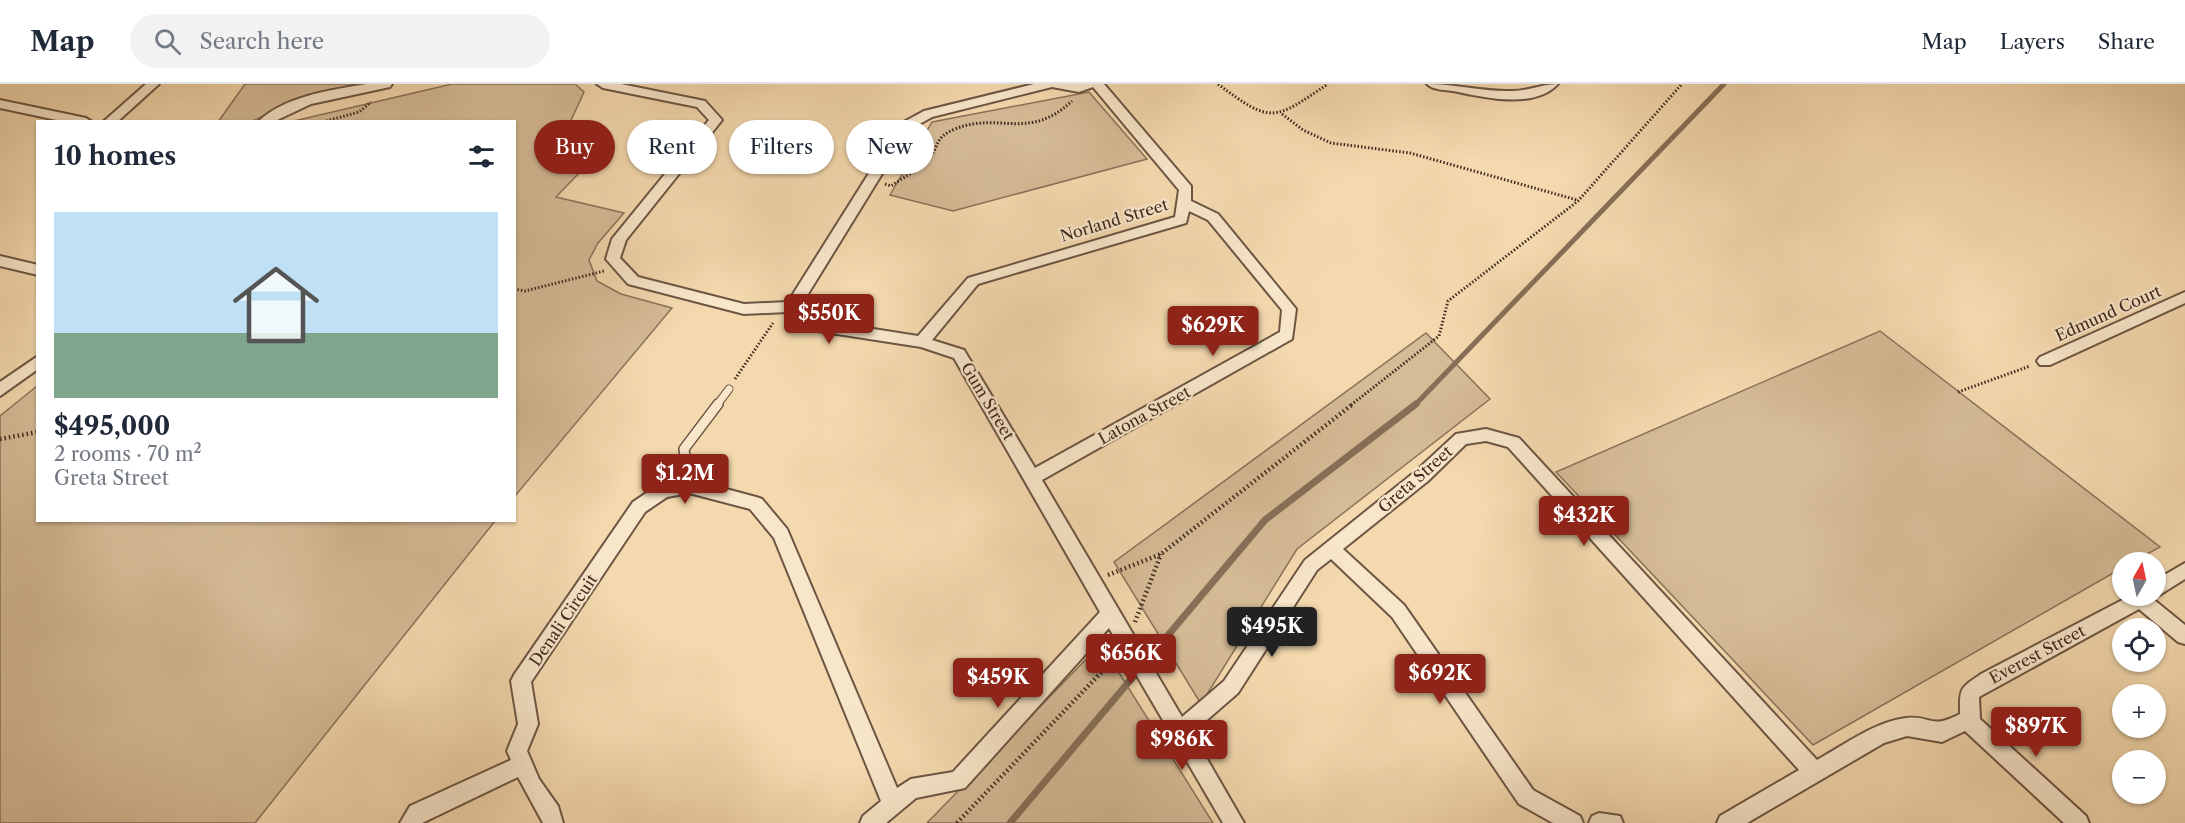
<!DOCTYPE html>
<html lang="en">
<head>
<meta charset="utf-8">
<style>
  body { margin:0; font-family:"Libre Caslon Text",serif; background:#f2f2f3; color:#1f2937; height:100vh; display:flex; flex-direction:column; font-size:22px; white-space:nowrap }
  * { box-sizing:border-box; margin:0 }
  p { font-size:20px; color:#747a83 }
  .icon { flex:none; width:33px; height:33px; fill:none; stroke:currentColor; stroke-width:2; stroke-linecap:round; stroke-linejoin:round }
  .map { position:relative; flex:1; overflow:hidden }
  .panel { position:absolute; left:36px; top:36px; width:480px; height:402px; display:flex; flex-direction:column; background:#fff; border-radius:0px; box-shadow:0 2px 4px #0004 }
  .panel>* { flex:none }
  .top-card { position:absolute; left:534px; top:36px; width:570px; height:54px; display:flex; gap:12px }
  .needle { width:39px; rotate:9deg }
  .tools { position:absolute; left:2112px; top:468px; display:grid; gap:12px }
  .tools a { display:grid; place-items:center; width:54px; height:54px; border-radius:50%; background:#fff; box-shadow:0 2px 4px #0004; font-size:30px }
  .price { position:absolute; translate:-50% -51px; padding:0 14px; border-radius:6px; background:#8f2418; color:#fff; font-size:20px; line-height:39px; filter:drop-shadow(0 2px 3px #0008) }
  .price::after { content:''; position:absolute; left:50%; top:36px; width:18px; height:14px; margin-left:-9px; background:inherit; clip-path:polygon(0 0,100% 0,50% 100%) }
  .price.current { background:#222; color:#fff }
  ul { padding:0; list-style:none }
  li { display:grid; align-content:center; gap:12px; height:318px; padding:0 18px }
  li span { display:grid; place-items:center; height:186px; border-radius:0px; color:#555 }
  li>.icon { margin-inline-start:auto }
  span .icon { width:108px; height:108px; fill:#fffc; stroke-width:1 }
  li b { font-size:26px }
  h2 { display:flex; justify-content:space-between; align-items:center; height:72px; padding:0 18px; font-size:26px }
  .pill { padding:0 21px; border-radius:27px; background:#fff; box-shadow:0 2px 4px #0004; font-size:21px; line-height:54px }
  .pill.current { background:#8f2418; color:#fff }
  header { display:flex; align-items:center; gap:36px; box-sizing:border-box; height:84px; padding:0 30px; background:#fff; border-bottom:2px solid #e0e1e3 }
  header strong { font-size:28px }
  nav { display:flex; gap:33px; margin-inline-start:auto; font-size:21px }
  .search { width:420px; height:54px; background:#f2f2f3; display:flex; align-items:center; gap:15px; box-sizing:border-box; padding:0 21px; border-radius:33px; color:#747a83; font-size:22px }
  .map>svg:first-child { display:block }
</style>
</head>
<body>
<header>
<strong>Map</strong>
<div class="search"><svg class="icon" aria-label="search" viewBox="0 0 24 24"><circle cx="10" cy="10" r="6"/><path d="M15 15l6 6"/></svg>Search here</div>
<nav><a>Map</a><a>Layers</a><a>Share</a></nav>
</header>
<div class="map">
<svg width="2185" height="739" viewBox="0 0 2185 739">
  <rect width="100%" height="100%" fill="#f4d9ae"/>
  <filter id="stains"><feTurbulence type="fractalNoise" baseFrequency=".00333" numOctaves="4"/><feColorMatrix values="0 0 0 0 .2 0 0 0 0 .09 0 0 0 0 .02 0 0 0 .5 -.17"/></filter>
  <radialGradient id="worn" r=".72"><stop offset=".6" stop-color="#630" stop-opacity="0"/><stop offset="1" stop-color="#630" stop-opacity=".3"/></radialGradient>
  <path fill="#d5bb96" stroke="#8a725a" stroke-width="1.5" d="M245 0H357L321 8 284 21 253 37 218 38Z
    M452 0H575L584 8 567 45 576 58 604 63 556 113 624 129 598 159 589 176 597 197 621 210 672 224 515 412 514 38 294 37Z
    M1089 8 1147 75 953 127 890 111 932 38Z
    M1880 247 2160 463 2133 478H2122V484L1813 661 1556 388Z
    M1426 249 1490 315 1297 465 1201 620 1114 478Z
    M37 302 38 436 495 437 255 739H0V332Z
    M1101 560 1213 739H927Z"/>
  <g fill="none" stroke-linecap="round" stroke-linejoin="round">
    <path stroke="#876f57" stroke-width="5" d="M1415 321 1724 0"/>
    <path stroke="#876f57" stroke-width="7" d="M1010 739 1265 436 1416 320"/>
    <g stroke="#6d5543" stroke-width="9">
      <path id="lane-far1" d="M717 321 729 305"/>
    </g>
    <g stroke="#6d5543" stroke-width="12">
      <path id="lane" d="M689 402 684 365 718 320"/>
    </g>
    <g stroke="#6d5543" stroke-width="4">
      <path id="street" d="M146 0H159L117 38H103Z
        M366 0H392L390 3 311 20 273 38H258C284 12 332 6 366 0Z
        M597 0H621L705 17 722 36 626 156 620 174 638 193 744 220 788 218 900 40 924 27 1034 0H1104L1191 102V117L1218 130 1296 225 1292 255 1042 396 1182 633 1224 597 1305 476 1416 387 1456 350 1486 345 1519 354 1817 676C1844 661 1874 638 1906 634 1932 631 1929 646 1960 630 1960 604 1959 605 1981 590L2130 512H2156V496L2185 479V495L2153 515 2185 541V560L2178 558 2139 525 1979 613 1980 635 2086 732 2089 739H2064L1965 647 1942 658 1907 652 1884 659 1747 739H1717L1720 732 1799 686 1508 363 1486 357 1466 360 1428 397 1343 465 1404 521 1533 706 1580 732 1583 739H1553L1519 720 1392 533 1331 475 1317 486 1238 609 1192 649 1244 739H1223L1109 544 965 704 916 714 886 739H860L863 732 881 717 774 454 750 425 689 409 667 413 645 428 531 598 538 640 527 667 539 695 558 722 563 739H543L518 693 422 739H400L410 722 511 676 507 667 518 640 511 597 514 591 633 418 657 402 689 395 756 413 762 415 787 445 897 704 911 695 953 688 1100 528 954 274 921 263 805 245 800 244 788 228 744 230 628 200 606 175 612 155 709 36 697 23 603 4ZM1052 3 1079 8 1093 3 1179 106 1175 133 968 194 918 252 810 235 800 223 909 46 932 33ZM1189 127 1208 136 1282 226 1280 248 1035 384 964 266 932 256 978 200 1186 139Z
        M1427 0C1456 0 1483 8 1512 7 1529 7 1542 0 1558 0 1534 26 1483 13 1453 7 1445 6 1433 6 1427 0Z
        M0 16 86 34 92 38H66L0 24Z
        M0 172 38 181V191L0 182Z
        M2185 208V219L2050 281H2040L2037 277 2040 273Z
        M38 272V285L0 312V298Z
        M1599 729 1620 732 1623 739H1589L1592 732Z"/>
    </g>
    <path stroke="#40291f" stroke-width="3" stroke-dasharray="1.5 2" stroke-linecap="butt" d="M1218 0C1272 41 1274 36 1328 0
      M1282 30 1303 46 1331 59 1410 69 1577 116
      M323 38 359 28 371 18
      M885 100 891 102C904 93 918 86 928 75 940 63 933 54 955 45 1000 27 1028 58 1072 17
      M514 205 525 207 604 187
      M735 295 773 239
      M1958 308 2030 282
      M1351 321 1439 252 1448 217 1578 117 1682 0"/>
    <path stroke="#40291f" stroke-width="4.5" stroke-dasharray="1.5 3" stroke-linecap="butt" d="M0 355 38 348
      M1108 491 1161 470 1353 320
      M1135 538 1161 470
      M957 739 1116 573"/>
    <use href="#lane-far1" stroke="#f8e6ca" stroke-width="7"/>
    <use href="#lane" stroke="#f8e6ca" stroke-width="9"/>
    <use href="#street" fill="#f8e6ca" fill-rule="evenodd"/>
  </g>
  <g text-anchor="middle" stroke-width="4.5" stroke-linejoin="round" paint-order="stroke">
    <g font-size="16" fill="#40291f" stroke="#f8e6ca">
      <text transform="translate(1114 136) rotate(-17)" y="6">Norland Street</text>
      <text transform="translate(2108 229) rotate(-24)" y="6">Edmund Court</text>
      <text transform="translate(988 317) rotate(59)" y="6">Gum Street</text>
      <text transform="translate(1144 331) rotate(-29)" y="6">Latona Street</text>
      <text transform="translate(1415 395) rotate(-41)" y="6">Greta Street</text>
      <text transform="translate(563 536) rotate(-56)" y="6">Denali Circuit</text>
      <text transform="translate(2037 570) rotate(-28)" y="6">Everest Street</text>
    </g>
  </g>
  <rect width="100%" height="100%" filter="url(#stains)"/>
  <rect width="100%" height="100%" fill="url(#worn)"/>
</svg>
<div class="tools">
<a><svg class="needle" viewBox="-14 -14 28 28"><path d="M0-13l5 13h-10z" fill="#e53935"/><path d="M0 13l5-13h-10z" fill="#747a83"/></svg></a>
<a><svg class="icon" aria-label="locate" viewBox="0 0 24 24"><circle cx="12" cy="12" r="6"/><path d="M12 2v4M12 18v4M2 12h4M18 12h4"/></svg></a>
<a>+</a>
<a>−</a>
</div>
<b class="price" style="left:829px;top:261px">$550K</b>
<b class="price" style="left:1213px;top:273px">$629K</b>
<b class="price" style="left:685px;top:421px">$1.2M</b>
<b class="price" style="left:1584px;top:463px">$432K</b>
<b class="price current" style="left:1272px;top:574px">$495K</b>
<b class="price" style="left:1131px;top:601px">$656K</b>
<b class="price" style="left:1440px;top:621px">$692K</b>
<b class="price" style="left:998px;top:625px">$459K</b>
<b class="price" style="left:2036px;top:674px">$897K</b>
<b class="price" style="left:1182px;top:687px">$986K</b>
<div class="top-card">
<a class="pill current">Buy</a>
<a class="pill">Rent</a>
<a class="pill">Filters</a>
<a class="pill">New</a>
</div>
<section class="panel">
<h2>10 homes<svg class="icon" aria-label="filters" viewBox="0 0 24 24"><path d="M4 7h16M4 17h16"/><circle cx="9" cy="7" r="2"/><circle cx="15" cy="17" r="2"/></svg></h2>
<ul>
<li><span style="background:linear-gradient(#bfe0f5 65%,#7fa58c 0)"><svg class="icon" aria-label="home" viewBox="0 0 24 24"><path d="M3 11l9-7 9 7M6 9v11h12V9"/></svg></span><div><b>$495,000</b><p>2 rooms · 70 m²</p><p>Greta Street</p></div></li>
</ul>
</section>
</div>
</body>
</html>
